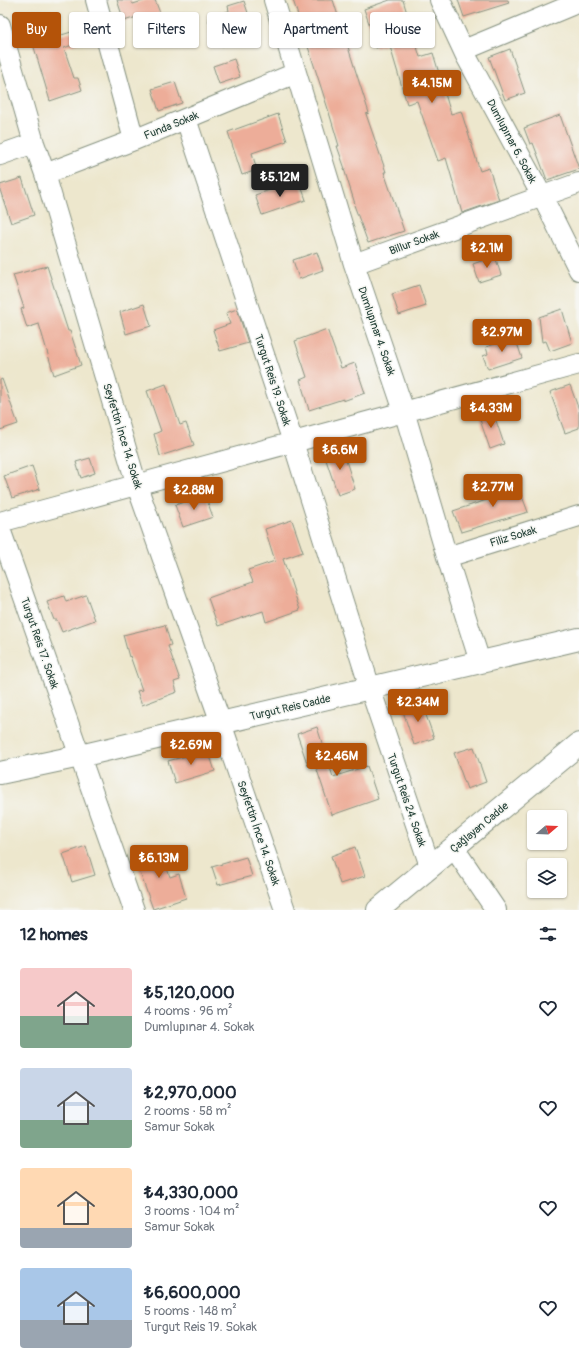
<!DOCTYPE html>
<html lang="en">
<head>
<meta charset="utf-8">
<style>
  body { margin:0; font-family:Pangolin,sans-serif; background:#f6f6f7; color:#1f2937; height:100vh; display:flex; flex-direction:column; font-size:15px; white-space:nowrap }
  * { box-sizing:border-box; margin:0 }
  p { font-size:13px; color:#747a83 }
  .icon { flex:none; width:22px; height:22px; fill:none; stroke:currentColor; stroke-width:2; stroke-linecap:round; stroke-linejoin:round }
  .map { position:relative; height:910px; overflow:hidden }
  .side { display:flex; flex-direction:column; background:#fff; flex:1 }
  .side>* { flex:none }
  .banner { position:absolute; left:12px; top:12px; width:555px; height:36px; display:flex; gap:8px }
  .needle { width:26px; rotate:71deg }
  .controls { position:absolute; left:527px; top:810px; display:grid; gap:8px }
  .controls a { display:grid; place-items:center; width:40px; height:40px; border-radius:4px; background:#fff; box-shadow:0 1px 3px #0004; font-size:20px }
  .price { position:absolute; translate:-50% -34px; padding:0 9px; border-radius:4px; background:#b45309; color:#fff; font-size:13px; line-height:26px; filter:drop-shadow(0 1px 2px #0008) }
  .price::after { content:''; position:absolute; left:50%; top:24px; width:12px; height:9px; margin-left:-6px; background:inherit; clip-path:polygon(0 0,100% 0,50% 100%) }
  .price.selected { background:#222; color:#fff }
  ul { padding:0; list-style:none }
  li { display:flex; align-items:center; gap:12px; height:100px; padding:0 20px }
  li span { display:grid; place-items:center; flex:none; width:112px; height:80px; border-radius:4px; color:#555 }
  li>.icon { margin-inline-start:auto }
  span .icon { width:48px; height:48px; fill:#fffc; stroke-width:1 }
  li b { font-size:17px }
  h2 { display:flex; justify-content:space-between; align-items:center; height:48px; padding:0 20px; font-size:17px }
  .pill { padding:0 14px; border-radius:4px; background:#fff; box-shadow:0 1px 3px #0004; font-size:14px; line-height:36px }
  .pill.selected { background:#b45309; color:#fff }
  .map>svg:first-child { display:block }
</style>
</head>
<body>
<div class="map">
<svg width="579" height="910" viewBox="0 0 579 910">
  <rect width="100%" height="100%" fill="#f6f6f2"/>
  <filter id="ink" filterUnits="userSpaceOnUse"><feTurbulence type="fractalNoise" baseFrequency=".025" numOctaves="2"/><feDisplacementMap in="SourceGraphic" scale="8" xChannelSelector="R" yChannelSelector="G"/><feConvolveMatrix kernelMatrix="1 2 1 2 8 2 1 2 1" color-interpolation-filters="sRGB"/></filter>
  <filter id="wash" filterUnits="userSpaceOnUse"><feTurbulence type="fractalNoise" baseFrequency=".012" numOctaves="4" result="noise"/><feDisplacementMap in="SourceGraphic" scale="16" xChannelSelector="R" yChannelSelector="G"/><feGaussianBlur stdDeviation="0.9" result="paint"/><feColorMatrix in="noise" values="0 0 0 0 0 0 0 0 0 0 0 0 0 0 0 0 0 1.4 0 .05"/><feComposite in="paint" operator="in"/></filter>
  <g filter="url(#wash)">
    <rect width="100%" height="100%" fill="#ede7cd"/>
    <g id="blocks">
      <path fill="#edad99" d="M117 0H131L133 4 146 0H155L160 13 142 20 140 16 124 21Z
        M293 0H333L369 113 366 114 386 172H384L404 231 368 243 354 205 355 204 344 169H345L337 146H339L328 109Z
        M390 0H403L420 57 433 53 451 114 461 111 480 171 489 168 499 200 462 213 446 158 438 161 417 101 407 104 389 43 376 48 372 35H373L364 9Z
        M458 0H508L509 3 464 17Z
        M244 1 255 34 222 46 217 32 212 33 208 18 229 11 228 6Z
        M87 27 91 38 64 48 74 78H78L82 90 50 101 33 44Z
        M510 49 525 93 505 100 489 57Z
        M234 59 240 77 219 84 213 66Z
        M175 82 182 103 159 111 152 89Z
        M278 114 287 141 252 153 257 170 242 175 228 132Z
        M560 115 579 169 547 180 533 143 530 144 524 128Z
        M22 178 34 215 11 223 0 190V185Z
        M299 180 306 200 262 215 255 195Z
        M317 252 323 270 299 279 293 260Z
        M495 256 501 275 479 282 473 264Z
        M47 266 68 331H70L81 365 54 375 39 324 27 328 21 309 24 308 13 275Z
        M419 285 426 306 399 315 392 294Z
        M144 304 151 326 126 334 120 312Z
        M237 309 248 343 220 351 213 330 230 324 226 313Z
        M562 309 572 343 550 351 546 341 542 342 539 317Z
        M327 329 341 368 355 363 365 393 343 401V399L309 410 300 380 307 377 295 341Z
        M515 337 522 358 488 369 483 356 488 354 486 347Z
        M2 379 18 424 0 430V380Z
        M166 384 180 425 186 423 194 445 160 456 154 434 161 431 147 391Z
        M570 385 579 410V428L565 433 550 392Z
        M492 409 504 444 490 449 478 414Z
        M342 448 355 489 338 495 324 454Z
        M90 458 95 473 81 478 76 462Z
        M32 466 40 489 12 498 4 476Z
        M515 478 528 512 461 532 453 511 505 494 501 482Z
        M205 495 213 517 183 527 175 505Z
        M292 520 303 552 283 559 300 610 266 622 263 611 218 626 208 598 253 582 248 570 275 561 265 529Z
        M86 595 95 620 62 632 57 620H54L47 602 64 596 66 602Z
        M165 625 171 645 168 646 180 680 174 682 177 692 142 705 137 691 142 690 130 656 129 657 123 635Z
        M421 701 434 738 414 745 402 708Z
        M317 727 333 777 367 766 378 799 332 815 315 764 308 766 297 734Z
        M474 747 486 782 467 789 454 753Z
        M208 750 215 771 175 783 168 761Z
        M86 846 95 875 72 882 63 854Z
        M355 847 365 876 340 884 331 856Z
        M160 848 170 877 179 874 186 898 153 909 134 856Z
        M246 857 252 876 218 885 212 867Z"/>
    </g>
  </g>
  <g filter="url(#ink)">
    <use href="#blocks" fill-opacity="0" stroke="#869280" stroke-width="1"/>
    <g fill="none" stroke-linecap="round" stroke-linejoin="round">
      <g stroke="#869280" stroke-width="22">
        <path id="street" d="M96 0 134 140
          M274 0 354 264 404 411 447 557 480 662
          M440 0 466 56 542 196 579 270
          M0 25 34 143 45 174 137 486 221 723 285 910
          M464 50 579 2
          M186 119 293 442 370 688 430 866
          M0 155 34 143
          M45 174 134 140 296 73
          M354 264 579 183
          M0 522C193 471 386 416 579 364
          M0 529 134 910
          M447 557 579 516
          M454 848 496 910"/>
      </g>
      <g stroke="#869280" stroke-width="24">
        <path id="secondary" d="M0 773 80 756 579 639
          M378 910 579 744"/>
      </g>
      <use href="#street" stroke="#fff" stroke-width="20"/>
      <use href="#secondary" stroke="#fff" stroke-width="22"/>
    </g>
  </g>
  <g text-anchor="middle" stroke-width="3" stroke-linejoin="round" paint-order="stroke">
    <g font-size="11" fill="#1f3d34" stroke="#f6f6f2">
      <text transform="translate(171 125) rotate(-22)" y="4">Funda Sokak</text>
      <text transform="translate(512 141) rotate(62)" y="4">Dumlupınar 6. Sokak</text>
      <text transform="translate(414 242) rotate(-20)" y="4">Billur Sokak</text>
      <text transform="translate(377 331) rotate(71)" y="4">Dumlupınar 4. Sokak</text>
      <text transform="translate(273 380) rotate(72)" y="4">Turgut Reis 19. Sokak</text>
      <text transform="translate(123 436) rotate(73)" y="4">Seyfettin İnce 14. Sokak</text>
      <text transform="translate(513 536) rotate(-17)" y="4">Filiz Sokak</text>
      <text transform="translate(40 643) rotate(71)" y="4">Turgut Reis 17. Sokak</text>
      <text transform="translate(290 707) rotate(-13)" y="4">Turgut Reis Cadde</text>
      <text transform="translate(407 800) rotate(71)" y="4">Turgut Reis 24. Sokak</text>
      <text transform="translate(479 827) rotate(-40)" y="4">Çağlayan Cadde</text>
      <text transform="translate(259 833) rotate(71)" y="4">Seyfettin İnce 14. Sokak</text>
    </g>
  </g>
</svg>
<div class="controls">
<a><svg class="needle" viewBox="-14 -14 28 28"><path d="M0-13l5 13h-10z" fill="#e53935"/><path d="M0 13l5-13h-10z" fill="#747a83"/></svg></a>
<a><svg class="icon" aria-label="layers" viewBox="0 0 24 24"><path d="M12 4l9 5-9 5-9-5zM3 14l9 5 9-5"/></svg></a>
</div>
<b class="price" style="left:432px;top:104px">₺4.15M</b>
<b class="price selected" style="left:280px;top:198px">₺5.12M</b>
<b class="price" style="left:487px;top:269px">₺2.1M</b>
<b class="price" style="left:502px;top:353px">₺2.97M</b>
<b class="price" style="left:491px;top:429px">₺4.33M</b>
<b class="price" style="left:340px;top:471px">₺6.6M</b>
<b class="price" style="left:493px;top:508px">₺2.77M</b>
<b class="price" style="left:194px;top:511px">₺2.88M</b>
<b class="price" style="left:418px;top:723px">₺2.34M</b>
<b class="price" style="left:191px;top:766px">₺2.69M</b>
<b class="price" style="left:337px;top:777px">₺2.46M</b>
<b class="price" style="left:159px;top:879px">₺6.13M</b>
<div class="banner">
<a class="pill selected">Buy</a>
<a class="pill">Rent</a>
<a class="pill">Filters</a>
<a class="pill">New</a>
<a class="pill">Apartment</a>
<a class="pill">House</a>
</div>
</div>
<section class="side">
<h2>12 homes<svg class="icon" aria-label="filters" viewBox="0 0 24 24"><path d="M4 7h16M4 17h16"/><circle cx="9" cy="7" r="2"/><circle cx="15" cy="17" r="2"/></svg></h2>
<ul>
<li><span style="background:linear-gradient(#f6c9c9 60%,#7fa58c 0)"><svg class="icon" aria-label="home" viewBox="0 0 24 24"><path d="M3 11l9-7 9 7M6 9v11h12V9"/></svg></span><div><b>₺5,120,000</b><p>4 rooms · 96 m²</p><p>Dumlupınar 4. Sokak</p></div><svg class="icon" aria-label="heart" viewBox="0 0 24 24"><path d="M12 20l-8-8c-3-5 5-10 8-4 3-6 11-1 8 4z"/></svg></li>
<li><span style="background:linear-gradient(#c9d6e8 65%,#7fa58c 0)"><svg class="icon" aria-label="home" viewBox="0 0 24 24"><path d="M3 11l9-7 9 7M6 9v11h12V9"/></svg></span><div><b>₺2,970,000</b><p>2 rooms · 58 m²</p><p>Samur Sokak</p></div><svg class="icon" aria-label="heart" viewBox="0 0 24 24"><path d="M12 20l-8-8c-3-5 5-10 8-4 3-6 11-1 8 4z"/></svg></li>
<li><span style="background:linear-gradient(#ffd9b3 75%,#9aa5b1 0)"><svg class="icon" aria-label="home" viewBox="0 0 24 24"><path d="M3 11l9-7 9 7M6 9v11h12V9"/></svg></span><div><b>₺4,330,000</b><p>3 rooms · 104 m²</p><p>Samur Sokak</p></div><svg class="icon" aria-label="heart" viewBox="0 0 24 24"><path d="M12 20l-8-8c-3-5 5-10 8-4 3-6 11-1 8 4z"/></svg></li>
<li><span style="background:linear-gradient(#a9c7e8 65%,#9aa5b1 0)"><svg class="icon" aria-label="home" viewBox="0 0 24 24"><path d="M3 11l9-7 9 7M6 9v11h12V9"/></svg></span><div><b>₺6,600,000</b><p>5 rooms · 148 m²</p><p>Turgut Reis 19. Sokak</p></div><svg class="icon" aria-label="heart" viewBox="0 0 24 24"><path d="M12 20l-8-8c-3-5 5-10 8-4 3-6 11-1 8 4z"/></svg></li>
</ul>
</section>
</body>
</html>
